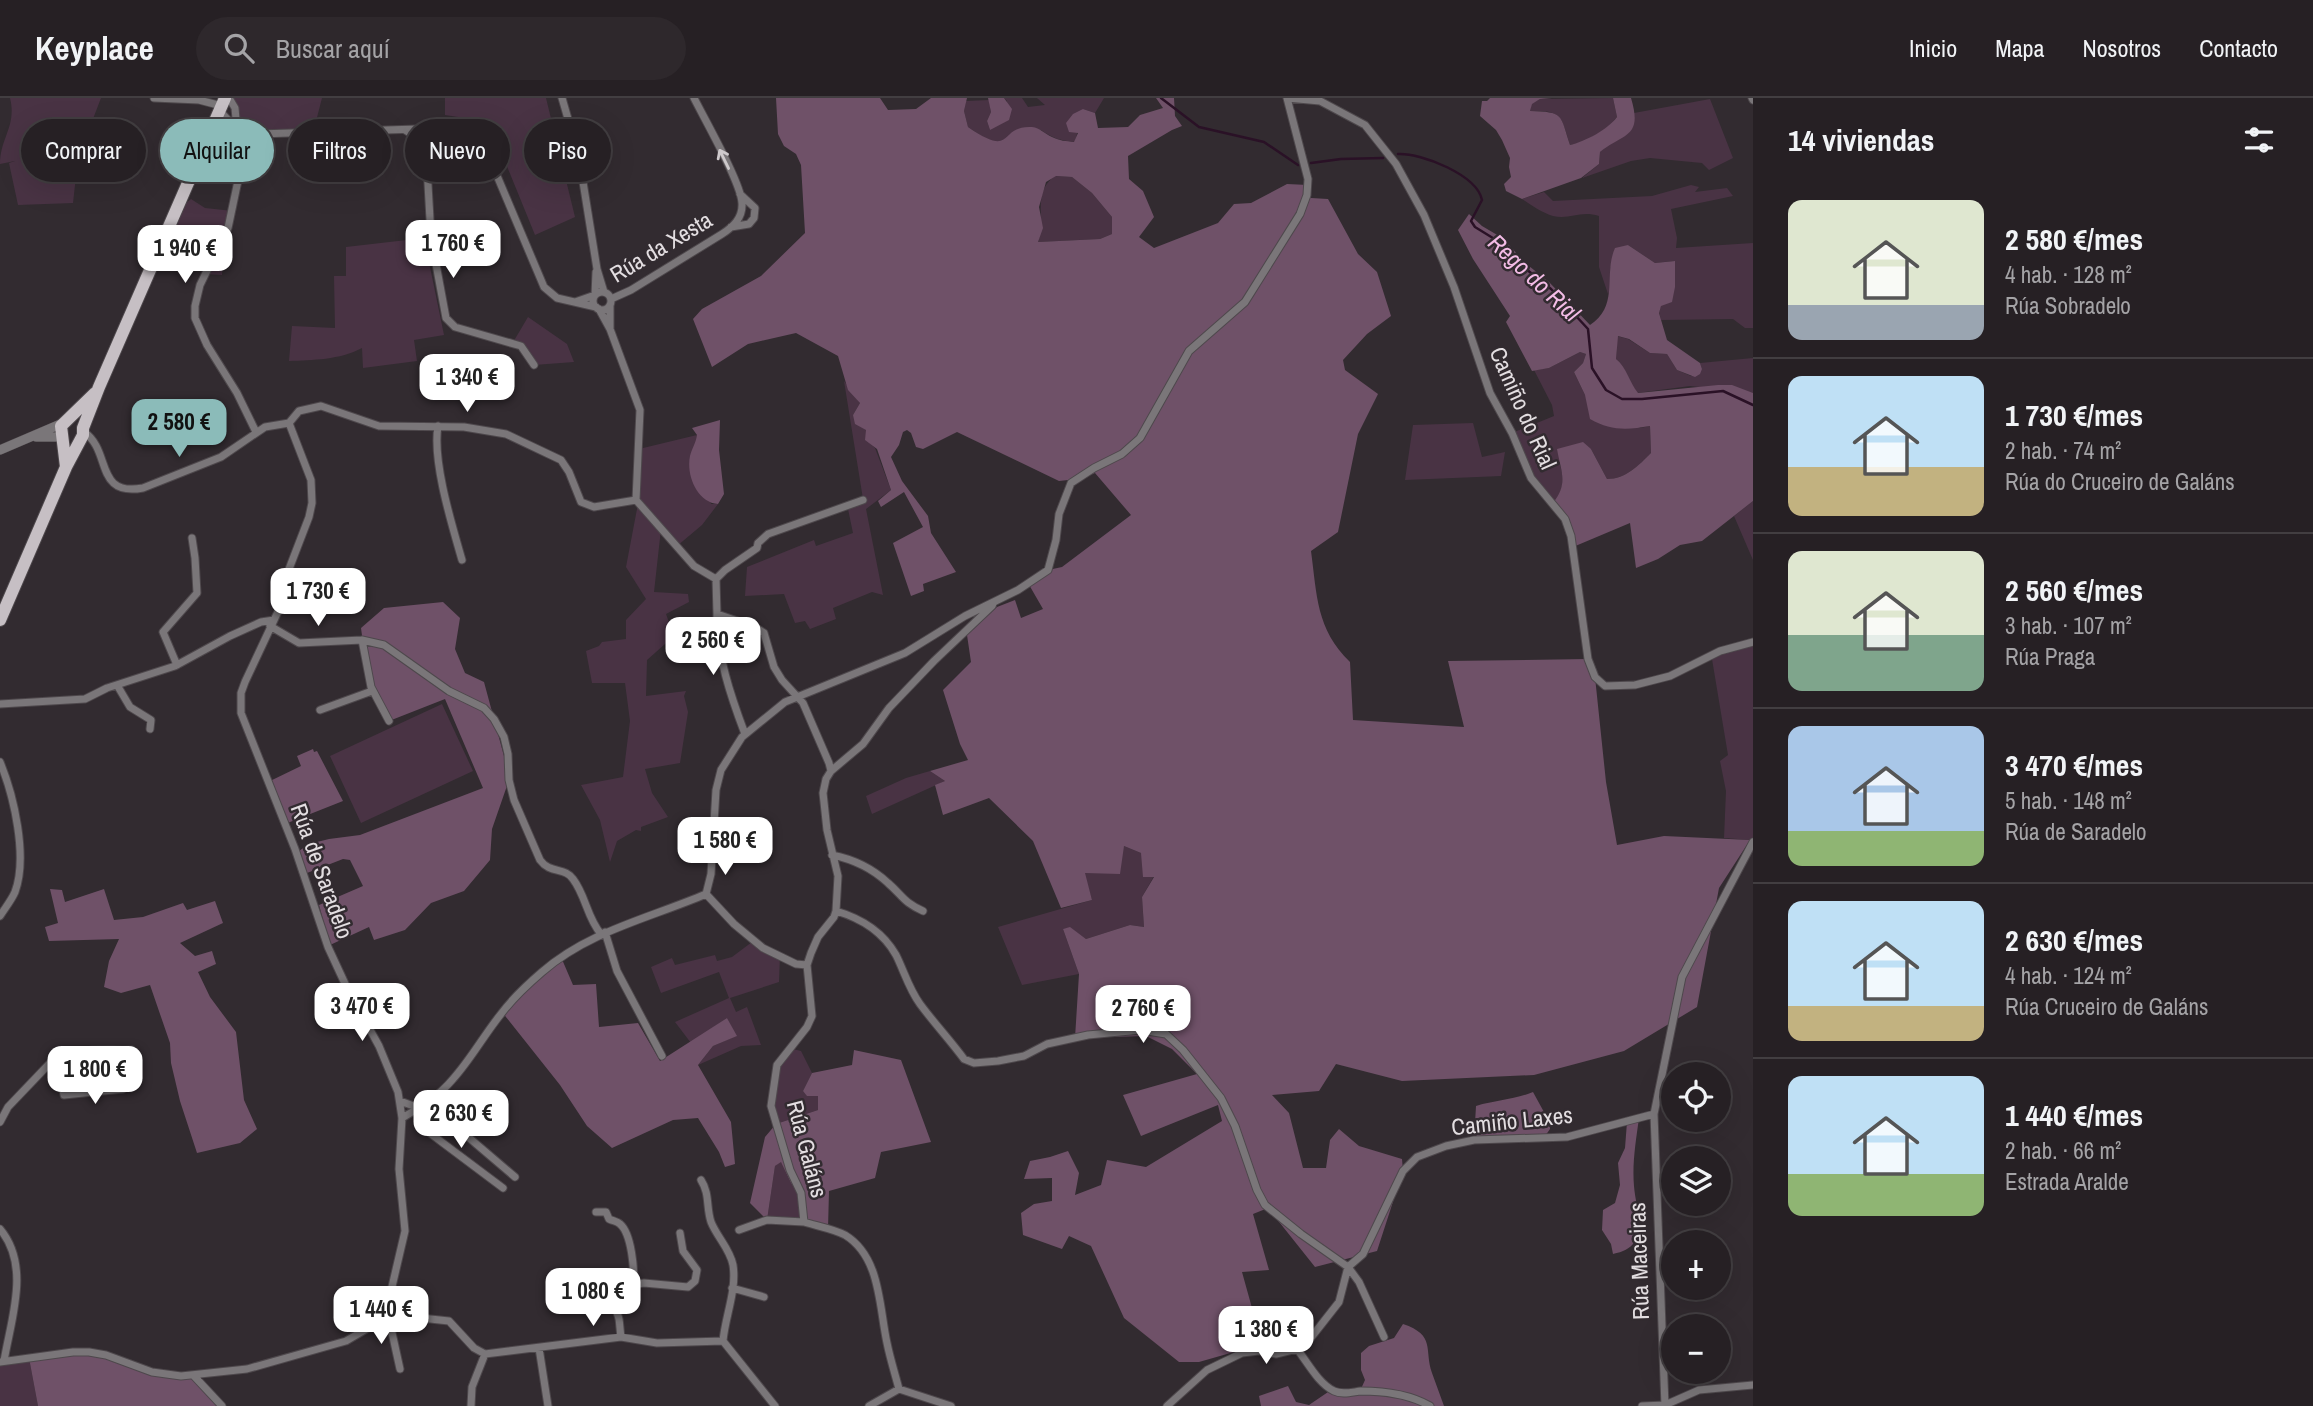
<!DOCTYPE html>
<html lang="es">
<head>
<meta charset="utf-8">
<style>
  body { margin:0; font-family:"Archivo Narrow",sans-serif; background:#2e282c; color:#f1f3f6; height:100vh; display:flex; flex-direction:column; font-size:26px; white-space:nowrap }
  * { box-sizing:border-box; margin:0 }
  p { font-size:23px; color:#a4a3a6 }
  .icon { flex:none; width:38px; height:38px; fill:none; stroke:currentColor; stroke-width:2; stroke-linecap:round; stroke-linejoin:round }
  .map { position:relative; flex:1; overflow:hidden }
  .drawer { display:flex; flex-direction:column; background:#262024; width:560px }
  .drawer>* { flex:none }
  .hud { position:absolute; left:21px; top:21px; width:665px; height:63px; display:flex; gap:14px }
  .fabs { position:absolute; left:1661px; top:964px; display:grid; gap:14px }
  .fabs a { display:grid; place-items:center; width:70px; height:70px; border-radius:50%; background:#262024; box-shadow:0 7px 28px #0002,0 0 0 2px #423e41; font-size:35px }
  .price { position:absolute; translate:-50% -60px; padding:0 16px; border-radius:14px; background:#fff; color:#222; font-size:23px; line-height:46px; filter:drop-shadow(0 2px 4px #0008) }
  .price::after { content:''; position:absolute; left:50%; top:42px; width:21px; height:16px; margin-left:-10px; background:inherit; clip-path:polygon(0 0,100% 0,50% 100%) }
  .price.on { background:#8bbbb9; color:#111 }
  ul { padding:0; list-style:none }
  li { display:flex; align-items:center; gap:21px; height:175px; padding:0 35px }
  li+li { border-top:2px solid #423e41 }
  li span { display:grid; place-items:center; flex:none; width:196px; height:140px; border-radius:14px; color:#555 }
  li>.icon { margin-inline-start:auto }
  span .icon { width:84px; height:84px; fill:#fffc; stroke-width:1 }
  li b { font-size:30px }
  h2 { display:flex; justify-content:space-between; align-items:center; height:84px; padding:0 35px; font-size:30px }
  .pill { padding:0 24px; border-radius:32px; background:#262024; box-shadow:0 7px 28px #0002,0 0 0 2px #423e41; font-size:24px; line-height:63px }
  .pill.on { background:#8bbbb9; color:#111 }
  header { display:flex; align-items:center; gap:42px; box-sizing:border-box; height:98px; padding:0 35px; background:#262024; border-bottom:2px solid #423e41 }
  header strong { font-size:33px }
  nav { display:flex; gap:38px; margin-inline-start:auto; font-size:24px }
  .search { width:490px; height:63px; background:#2e282c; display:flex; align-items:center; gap:18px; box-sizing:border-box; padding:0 24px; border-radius:38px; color:#a4a3a6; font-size:26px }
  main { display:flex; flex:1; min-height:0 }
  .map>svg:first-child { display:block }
</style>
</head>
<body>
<header>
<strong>Keyplace</strong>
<div class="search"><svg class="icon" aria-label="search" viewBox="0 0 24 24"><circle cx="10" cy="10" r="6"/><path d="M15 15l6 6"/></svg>Buscar aquí</div>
<nav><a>Inicio</a><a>Mapa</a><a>Nosotros</a><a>Contacto</a></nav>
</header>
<main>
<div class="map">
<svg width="1753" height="1308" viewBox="0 0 1753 1308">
  <rect width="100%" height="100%" fill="#322b30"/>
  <path fill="#493344" d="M10 0H101L78 60 73 105 18 107 9 65 15 63 0 66C0 40 17 28 10 0Z
    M228 0H322L313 35 252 34 236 21Z
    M445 0H546L575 119 535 137 504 61 487 30 471 21 445 17Z
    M1004 0H1022L1028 9 1045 7 1037 0H1104L1095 15 1083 11 1075 44C1061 43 1052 40 1041 32L998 45 989 43 968 29 964 13 966 3 989 2 991 14 987 23 990 32 1007 3Z
    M1613 0 1617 19C1605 34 1589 43 1570 47 1561 18 1562 12 1530 13L1531 6 1540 1Z
    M1710 1 1733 60 1709 72 1702 65 1650 60 1631 63 1582 80 1599 66 1600 54 1634 20V15Z
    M1055 78 1072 79 1092 95 1112 119V136L1100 141 1038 144C1046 120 1032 94 1055 78Z
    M1691 87 1699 89 1695 94 1727 90 1733 98 1671 111 1677 140 1676 150 1753 145V230H1745L1733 221 1661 222 1659 214 1674 163 1655 165 1628 147 1610 170 1611 189 1608 196 1599 169V118C1580 112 1570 122 1553 118 1542 115 1531 107 1522 101L1544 94 1553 103 1652 98Z
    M191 101 205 110 233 113 224 142 222 177 205 176 211 163 164 141 177 112Z
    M424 140 444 237 414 242 417 263 363 270 362 250C340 262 312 262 289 263L292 228 335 230 334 178H346V149Z
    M528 219 567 246 574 264 534 267 516 246 515 241Z
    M1753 233V295L1690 288 1637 295 1616 261 1617 238 1628 241 1650 255 1667 256 1677 272 1691 278 1702 271 1700 265 1753 260Z
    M1580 254 1586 256 1583 265 1574 274 1585 297 1640 330 1650 328 1651 355C1639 367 1626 381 1607 381L1591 351 1559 364C1565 381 1564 392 1552 406L1531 380 1512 335 1554 318 1552 307 1534 272 1549 270Z
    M844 283 860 305 853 317 866 332V341L875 350 891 392 866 411 883 497 872 494 833 510 836 521 810 531 805 523 795 525 784 496 745 498 747 469 814 442 816 448 853 435 848 411 863 401Z
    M1473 325 1482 359 1505 354 1501 378 1405 382 1413 327Z
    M697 337 711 406H718L702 427 677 448 661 431 654 494 688 496 689 504 666 516 674 538 647 562 646 598 686 593 684 598 688 614 680 665 645 671 652 695 668 719 641 729V733L636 732 617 743 610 764 600 722 581 687 623 679 630 623 625 585H592L586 553 599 548 602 544 626 541V522L646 501 626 469 637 411 639 351Z
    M1753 403V462L1734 418Z
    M1753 545V742H1750L1724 740 1726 693 1720 663 1728 657 1712 561 1707 560Z
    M442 606 473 673 361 725 330 658Z
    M930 673 945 683 872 716 866 698 906 680Z
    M1124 748 1141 755 1154 778 1142 799 1144 829 1130 827 1086 841 1070 830 1063 831 1079 876 1022 887 998 829 1092 802 1084 775Z
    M752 844 780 857 779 884 730 900 736 914 747 909 761 947 741 948 698 967 713 948 736 938 727 920 691 945 675 924 729 900 719 874 661 895 651 869 672 860 675 867 715 857 717 863 732 859Z
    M789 950 801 953 812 975 803 993 818 997V1012L776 1026C768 997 774 975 789 950Z
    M781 1063 791 1085 801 1095 804 1124 767 1122 775 1068Z
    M29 1260 38 1308H0V1264Z"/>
  <path fill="#6f5168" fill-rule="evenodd" d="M776 0H880L888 12 916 11 931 0H967L964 13 968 29C1016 62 997 27 1032 29 1040 30 1045 36 1052 39 1060 43 1066 43 1074 44L1078 35 1069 34 1066 25 1073 16 1083 11 1095 15 1098 30 1128 29 1140 17 1163 10 1156 0H1174L1175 18 1182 28 1172 32 1128 58 1129 81 1143 93 1154 119 1139 139 1154 150 1218 125 1234 106 1251 105 1287 86 1308 87 1311 100 1328 101 1358 156 1377 174 1391 218 1367 236 1343 262 1345 272 1378 296 1358 336 1338 434 1311 453C1317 497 1316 531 1350 564L1353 622 1464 629 1448 563 1588 561 1595 579 1606 684 1617 747 1664 738 1750 742 1719 790 1697 909 1624 953 1534 977 1402 983 1336 966 1319 993 1272 997 1289 1015 1303 1070H1326L1330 1042 1339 1031 1359 1048 1402 1061 1403 1073 1377 1153 1315 1169 1268 1110 1253 1116 1269 1172 1242 1174 1262 1246 1199 1264H1179L1124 1220 1091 1148 1069 1138 1062 1151 1023 1137 1021 1115 1034 1106 1052 1103V1080L1024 1081 1030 1063 1050 1059 1068 1053 1079 1075 1075 1097 1101 1087 1107 1062 1146 1069 1222 1023 1218 1007 1141 1038 1123 997 1197 976 1172 951 1146 938 1075 940 1079 876 1063 831 1070 829 1086 841 1130 827 1144 829 1142 799 1154 779H1143L1141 755 1124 748 1120 776 1085 775 1092 802 1061 810 1033 743 989 700 943 717 935 687 945 683 930 673 968 662 960 646 943 592 971 564 967 537 997 509 1015 502 1021 520 1043 511 1028 485 1048 472 1062 469 1131 417 1095 375 1071 385 1068 382 1059 383 957 334 923 351 916 349 911 335 907 332 903 334 899 347 891 359 902 383 928 418 931 435 956 474 923 486 924 493 911 498 893 445 923 429 904 394 881 409 878 403 891 392 877 351 865 342 866 332 855 326 853 317 860 305 848 292 838 258 796 235 748 246 712 269 693 221 702 211 761 178 805 135 801 67 796 56 784 48 778 36ZM1056 78 1072 79 1092 95 1112 119V136L1100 141 1038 144 1043 130 1039 109 1046 84Z
    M988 0H1004L1012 11 1009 22 990 32 987 23 991 14Z
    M1490 0H1552L1540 1 1532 6 1530 13C1564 14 1560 16 1570 47 1586 43 1607 32 1617 19L1613 0H1631C1643 40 1624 35 1600 54L1599 66 1581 80 1522 101 1506 93 1504 86 1511 79 1509 69 1510 60 1502 42 1496 32 1480 18 1482 3H1487Z
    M1469 116 1482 128 1499 138 1511 149 1524 164 1549 184 1590 227C1620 207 1603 177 1615 150L1628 147 1655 165 1675 163V189L1672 204 1661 208 1659 215 1667 242 1700 265 1702 271 1700 276 1695 279 1677 272 1667 256 1650 255 1629 241 1618 238 1616 261C1627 270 1629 284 1638 295L1718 287H1732L1753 295V403L1702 443 1680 447 1658 461 1636 470 1630 425 1573 449 1571 438 1552 406C1569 386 1561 374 1557 351L1583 344 1591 351 1607 381C1626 381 1639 367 1651 355L1650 328C1627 332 1611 333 1590 321L1585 297 1574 274 1583 265 1586 256 1580 254 1549 270 1532 273 1506 224 1510 218 1473 161 1458 132Z
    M720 322 719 352 724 396 718 406C697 404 686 377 690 358 692 350 696 345 697 337L692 330Z
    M443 504 460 520 455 551 465 575 484 584 508 673 509 682 492 731 490 762 464 793 431 805 405 832 374 842 369 829 330 847 319 807 363 788 350 762 343 761 307 775 299 753 309 746 329 741 360 737 483 690 445 601 389 623C372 594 365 563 361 530L384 510Z
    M313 651 314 654 317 653 343 703 285 726 268 684 301 668 297 658Z
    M50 791 62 792 65 804 104 791 114 822 143 819 183 805 187 812 215 803 223 825 180 845 195 858 212 853 216 866 198 874 210 899 236 934 244 1002 257 1031 240 1045 197 1055 180 1003 171 965 170 945 150 887 121 895 104 889 109 863 119 841 49 843 45 829 58 825Z
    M561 859 573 887 596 886 599 929 638 925 660 963 727 920 737 938 713 948 698 967 731 1024 735 1066 725 1069 719 1054 698 1020 673 1022 612 1050 587 1028 560 987 502 914Z
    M854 952 901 962 931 1044 881 1054 875 1080 829 1093 828 1131 804 1124 801 1095 791 1085 781 1064 775 1068 767 1122 750 1105 765 1039 776 1026 818 1012V998H807L803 993 812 975 852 967Z
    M1533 994 1550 1025V1031L1543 1041 1474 1042 1476 1008C1496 1002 1514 1002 1533 994Z
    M1639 1020C1636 1042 1632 1066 1634 1088 1636 1114 1652 1149 1613 1156L1611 1146 1602 1132 1603 1112 1615 1105 1620 1087 1618 1065 1625 1050 1627 1024Z
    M1403 1226C1436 1237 1424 1252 1432 1275 1436 1286 1440 1297 1444 1308H1261L1259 1298 1288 1288 1296 1304 1309 1307 1331 1292 1360 1293 1365 1282 1361 1272V1255L1369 1248 1394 1240Z
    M73 1254 106 1257 152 1274 194 1278 219 1308H38L29 1260Z"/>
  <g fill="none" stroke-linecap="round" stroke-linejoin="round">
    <path stroke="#2a1126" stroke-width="2.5" d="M1161 0 1199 29 1264 44 1298 67
      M1398 56C1422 55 1477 77 1482 102L1471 123 1475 129 1501 145 1516 163 1551 191 1588 231 1592 270 1606 292 1622 301H1642L1723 293 1753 307
      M1311 65 1341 61 1383 60"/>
    <g stroke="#4e484c" stroke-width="9">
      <path id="minor" d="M154 0 199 2 222 8
        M562 0 579 59 597 171 604 194
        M1287 0 1320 3 1365 27 1396 66 1424 117 1454 189 1490 295 1512 335 1531 380 1565 421 1571 438 1588 561 1595 579 1605 588 1635 587 1670 578 1720 553 1753 544
        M1752 0 1753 2
        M220 13 232 26 258 36 450 30C467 32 479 39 487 54L544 189 557 200 596 209
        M212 32 232 26 236 21 235 10 229 0
        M405 32 421 42 426 51 431 139 446 220 455 229 521 248 534 267
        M252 34 246 45 228 130 200 187 195 208V220L207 247 237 295 256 334
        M426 51 429 43 442 30
        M731 129 749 126 754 120 755 110 740 96
        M593 203a9 9 0 1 1 18 0a9 9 0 1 1-18 0Z
        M611 201 631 192 722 136C733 129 743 120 742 105 741 85 705 22 694 0
        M575 204 595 197 596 174
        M599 211 610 231 640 312 636 402
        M610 231V207
        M289 325 299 313 321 308 379 328 464 329 506 336 561 362 569 374 581 404 594 409 636 402
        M438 328C432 363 452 427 462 462
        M84 334C112 353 94 399 143 390L221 359 265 329 289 325
        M636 402 694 468 716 481 717 516 755 529 764 535 774 569 782 582 803 605 829 665 831 673 826 681 823 695 827 732 838 778 836 813 834 819 818 839 811 855 807 867 812 918 807 929 777 967 771 1008 790 1072 801 1095 804 1124C817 1128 834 1131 845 1137 881 1159 879 1209 887 1245 890 1260 895 1276 899 1291
        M716 481 725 472 757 450 758 445 768 436 863 402
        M717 516C716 555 731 599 745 636
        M270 528 299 545 362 542 384 547 449 593 484 610 494 621 504 639 508 656 509 682 514 702 540 762C550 776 565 769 573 781 586 798 587 820 601 836
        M362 542 371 589 389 623
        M177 567 163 534 197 495 195 460 192 440
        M117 587 130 609 151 622 150 631
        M0 606 85 601 107 590 175 568 230 538 261 524 274 522
        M320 612 372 593
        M0 664C14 698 28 759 15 794 11 803 5 810 0 818
        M831 673 863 646 889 610 934 563 992 508 994 504
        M832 757C852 761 872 770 888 785 903 798 903 804 923 813
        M706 796 734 826 763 850 796 866 807 867
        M836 813C860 820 883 834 896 857 904 873 909 891 920 906 934 925 950 942 964 961L974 965 998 963 1024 958 1047 946 1088 937 1141 932 1166 936 1183 952 1221 1000 1235 1028 1257 1092 1265 1107 1301 1136 1348 1169 1359 1184 1384 1239
        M605 834 617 873 662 958
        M60 978 64 997 123 991 124 971
        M400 1003 419 1010 432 1024 431 1036 503 1090
        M426 1006 440 1020 447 1021 515 1079
        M402 1020C421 1009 439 998 453 981 471 961 484 937 501 916 512 901 528 886 542 874 589 833 650 820 706 796L711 776 716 692 721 672 742 639 785 604 905 555 965 518 1018 492 1048 472 1056 442 1059 416 1071 385 1094 370 1122 356 1140 340 1189 253 1245 204 1300 116 1307 97 1308 81 1287 0
        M0 1024 8 1009 51 964C73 948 106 953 132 952L133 970 60 978 57 960
        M701 1082C710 1096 706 1109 711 1124 717 1139 730 1151 733 1167 737 1192 725 1219 723 1243
        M596 1114H606L609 1121C613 1123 617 1123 620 1126 632 1136 634 1172 634 1186
        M0 1131C31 1168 11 1221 4 1263
        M739 1132 767 1122 804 1124
        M732 1190 764 1199
        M380 1221 421 1220 449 1223 474 1250 485 1256 621 1239 657 1245 723 1243 775 1308
        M389 1221 400 1271
        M621 1239C620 1233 620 1227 619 1221 616 1209 608 1199 619 1189L644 1185 688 1189 695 1183 697 1172 683 1153 680 1135
        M539 1250 548 1308
        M1297 1251C1308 1265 1318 1285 1334 1293 1342 1297 1352 1294 1361 1293 1385 1293 1409 1296 1430 1308
        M0 1264 73 1254H89L106 1257 152 1274 181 1278 247 1271 346 1243 375 1226 387 1210 405 1133 399 1071 402 1020 398 994 379 948 347 890 328 849 295 751 241 615V595L245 584 283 503 289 471 309 419 312 405 311 382 289 325
        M194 1278 222 1308
        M471 1308 472 1289 485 1256
        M869 1308 899 1291 951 1308
        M1167 1308 1207 1272 1242 1255 1259 1253 1276 1256 1297 1251 1306 1246 1339 1204 1348 1169 1363 1156 1403 1073 1417 1059 1446 1048 1474 1042 1567 1039 1654 1016
        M1642 1308 1665 1307 1699 1292 1753 1287
        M1665 1308 1654 1016 1682 879 1753 744"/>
    </g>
    <g stroke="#4e484c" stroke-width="10">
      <path id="tertiary" d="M36 339H61
        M0 352 63 325"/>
    </g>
    <g stroke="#4e484c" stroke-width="14">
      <path id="primary" d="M66 369 61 328 95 295
        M0 522 66 369 83 337V330L99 289 225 0"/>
    </g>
    <use href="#minor" stroke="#7a7679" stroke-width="7"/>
    <use href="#tertiary" stroke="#7a7679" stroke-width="9"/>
    <use href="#primary" stroke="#c6bfc4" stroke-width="12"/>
  </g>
  <defs><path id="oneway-shaft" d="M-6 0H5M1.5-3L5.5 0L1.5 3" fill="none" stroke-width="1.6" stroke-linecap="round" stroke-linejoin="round" transform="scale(1.75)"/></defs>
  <use stroke="#cec9cc" href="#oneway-shaft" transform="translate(724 61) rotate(-116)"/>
  <g text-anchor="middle" stroke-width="5" stroke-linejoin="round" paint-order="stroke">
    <g font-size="23" fill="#e3dee1" stroke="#322b30">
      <text transform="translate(661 149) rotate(-31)" y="8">Rúa da Xesta</text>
      <text transform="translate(1523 310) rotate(66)" y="8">Camiño do Rial</text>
      <text transform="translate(322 773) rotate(70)" y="8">Rúa de Saradelo</text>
      <text transform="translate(1512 1023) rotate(-6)" y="8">Camiño Laxes</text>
      <text transform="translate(807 1051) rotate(75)" y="8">Rúa Galáns</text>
      <text transform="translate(1639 1163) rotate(-92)" y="8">Rúa Maceiras</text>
    </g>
    <g font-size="24" font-style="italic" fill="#f3bce6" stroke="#322b30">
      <text transform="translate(1534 180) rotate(43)" y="8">Rego do Rial</text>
    </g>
  </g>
</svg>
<div class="fabs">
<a><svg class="icon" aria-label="locate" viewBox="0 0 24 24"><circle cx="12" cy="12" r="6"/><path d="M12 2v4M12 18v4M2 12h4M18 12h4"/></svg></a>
<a><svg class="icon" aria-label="layers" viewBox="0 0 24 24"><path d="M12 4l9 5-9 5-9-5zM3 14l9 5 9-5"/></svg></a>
<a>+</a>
<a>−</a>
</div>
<b class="price" style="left:453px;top:182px">1 760 €</b>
<b class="price" style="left:185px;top:187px">1 940 €</b>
<b class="price" style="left:467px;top:316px">1 340 €</b>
<b class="price on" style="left:179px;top:361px">2 580 €</b>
<b class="price" style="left:318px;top:530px">1 730 €</b>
<b class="price" style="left:713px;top:579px">2 560 €</b>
<b class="price" style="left:725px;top:779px">1 580 €</b>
<b class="price" style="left:362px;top:945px">3 470 €</b>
<b class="price" style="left:1143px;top:947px">2 760 €</b>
<b class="price" style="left:95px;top:1008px">1 800 €</b>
<b class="price" style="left:461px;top:1052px">2 630 €</b>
<b class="price" style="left:593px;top:1230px">1 080 €</b>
<b class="price" style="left:381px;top:1248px">1 440 €</b>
<b class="price" style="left:1266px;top:1268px">1 380 €</b>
<div class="hud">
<a class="pill">Comprar</a>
<a class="pill on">Alquilar</a>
<a class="pill">Filtros</a>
<a class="pill">Nuevo</a>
<a class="pill">Piso</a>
</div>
</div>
<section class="drawer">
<h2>14 viviendas<svg class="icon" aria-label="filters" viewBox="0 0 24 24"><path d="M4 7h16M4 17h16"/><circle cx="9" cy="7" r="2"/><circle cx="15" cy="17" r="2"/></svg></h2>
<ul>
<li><span style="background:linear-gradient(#dfe7d0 75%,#9aa5b1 0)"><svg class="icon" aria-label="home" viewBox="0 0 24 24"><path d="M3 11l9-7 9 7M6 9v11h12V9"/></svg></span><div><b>2 580 €/mes</b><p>4 hab. · 128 m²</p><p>Rúa Sobradelo</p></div></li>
<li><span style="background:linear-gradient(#bfe0f5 65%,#c2b280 0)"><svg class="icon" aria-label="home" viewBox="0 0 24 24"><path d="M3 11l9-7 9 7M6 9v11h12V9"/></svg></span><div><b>1 730 €/mes</b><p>2 hab. · 74 m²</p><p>Rúa do Cruceiro de Galáns</p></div></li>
<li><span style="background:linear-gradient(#dfe7d0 60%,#7fa58c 0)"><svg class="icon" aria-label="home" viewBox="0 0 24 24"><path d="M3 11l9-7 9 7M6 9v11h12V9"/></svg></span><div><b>2 560 €/mes</b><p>3 hab. · 107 m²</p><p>Rúa Praga</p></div></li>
<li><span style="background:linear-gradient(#a9c7e8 75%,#8fb573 0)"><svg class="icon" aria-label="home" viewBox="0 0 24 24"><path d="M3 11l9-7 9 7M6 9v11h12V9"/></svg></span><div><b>3 470 €/mes</b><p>5 hab. · 148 m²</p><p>Rúa de Saradelo</p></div></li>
<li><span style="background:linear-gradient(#bfe0f5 75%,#c2b280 0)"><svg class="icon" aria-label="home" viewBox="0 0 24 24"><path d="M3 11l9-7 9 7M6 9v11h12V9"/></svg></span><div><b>2 630 €/mes</b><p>4 hab. · 124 m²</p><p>Rúa Cruceiro de Galáns</p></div></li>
<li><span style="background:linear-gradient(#bfe0f5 70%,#8fb573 0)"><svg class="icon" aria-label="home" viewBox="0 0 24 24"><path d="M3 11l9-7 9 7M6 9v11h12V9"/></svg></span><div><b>1 440 €/mes</b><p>2 hab. · 66 m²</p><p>Estrada Aralde</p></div></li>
</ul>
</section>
</main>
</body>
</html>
